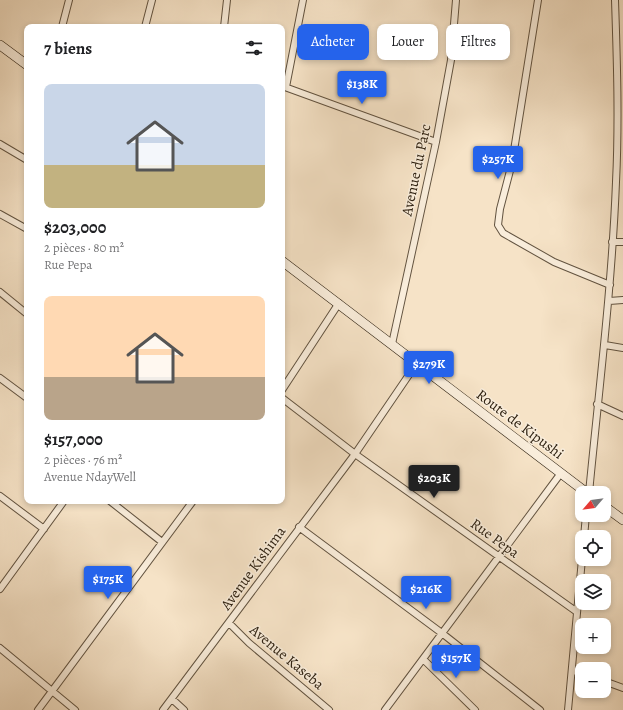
<!DOCTYPE html>
<html lang="fr">
<head>
<meta charset="utf-8">
<style>
  body { margin:0; font-family:Alegreya,serif; background:#f6f6f6; color:#202124; height:100vh; display:flex; flex-direction:column; font-size:15px; white-space:nowrap }
  * { box-sizing:border-box; margin:0 }
  p { font-size:13px; color:#757577 }
  .icon { flex:none; width:22px; height:22px; fill:none; stroke:currentColor; stroke-width:2; stroke-linecap:round; stroke-linejoin:round }
  .map { position:relative; flex:1; overflow:hidden }
  .details { position:absolute; left:24px; top:24px; width:261px; height:480px; display:flex; flex-direction:column; background:#fff; border-radius:8px; box-shadow:0 2px 6px #0003 }
  .details>* { flex:none }
  .guide { position:absolute; left:297px; top:24px; width:266px; height:36px; display:flex; gap:8px }
  .needle { width:26px; rotate:242deg }
  .fabs { position:absolute; left:575px; top:486px; display:grid; gap:8px }
  .fabs a { display:grid; place-items:center; width:36px; height:36px; border-radius:8px; background:#fff; box-shadow:0 2px 6px #0003; font-size:20px }
  .price { position:absolute; translate:-50% -34px; padding:0 9px; border-radius:4px; background:#2563eb; color:#fff; font-size:13px; line-height:26px; filter:drop-shadow(0 1px 2px #0008) }
  .price::after { content:''; position:absolute; left:50%; top:24px; width:12px; height:9px; margin-left:-6px; background:inherit; clip-path:polygon(0 0,100% 0,50% 100%) }
  .price.selected { background:#222; color:#fff }
  ul { padding:0; list-style:none }
  li { display:grid; align-content:center; gap:8px; height:212px; padding:0 20px }
  li span { display:grid; place-items:center; height:124px; border-radius:8px; color:#555 }
  li>.icon { margin-inline-start:auto }
  span .icon { width:72px; height:72px; fill:#fffc; stroke-width:1 }
  li b { font-size:17px }
  h2 { display:flex; justify-content:space-between; align-items:center; height:48px; padding:0 20px; font-size:17px }
  .tag { padding:0 14px; border-radius:8px; background:#fff; box-shadow:0 2px 6px #0003; font-size:14px; line-height:36px }
  .tag.selected { background:#2563eb; color:#fff }
  .map>svg:first-child { display:block }
</style>
</head>
<body>
<div class="map">
<svg width="623" height="710" viewBox="0 0 623 710">
  <rect width="100%" height="100%" fill="#f6e3c7"/>
  <filter id="stains"><feTurbulence type="fractalNoise" baseFrequency=".005" numOctaves="4"/><feColorMatrix values="0 0 0 0 .2 0 0 0 0 .09 0 0 0 0 .02 0 0 0 .5 -.17"/></filter>
  <radialGradient id="worn" r=".72"><stop offset=".6" stop-color="#630" stop-opacity="0"/><stop offset="1" stop-color="#630" stop-opacity=".3"/></radialGradient>
  <g fill="none" stroke-linecap="round" stroke-linejoin="round">
    <g stroke="#625340" stroke-width="8">
      <path id="minor" d="M538 0 512 163 500 209 498 225 503 233 554 262 610 285
        M62 27 69 0
        M145 27 152 0
        M224 27 227 0
        M282 86 436 142
        M286 87 303 0
        M0 144 27 160
        M0 214 27 229
        M612 242H623
        M0 292 27 314
        M609 301 623 300
        M392 344 436 142 451 60 456 0
        M605 345 623 348
        M0 378 27 398
        M282 390 339 303
        M282 398 355 454 577 612
        M597 404 623 416
        M589 493C599 389 612 286 616 182 619 121 617 61 615 0
        M0 496 44 529
        M110 501 162 542
        M299 527 443 634 540 710
        M584 537 586 515
        M0 589 64 501
        M229 623 249 643 329 710
        M0 648 75 710
        M424 660 475 710
        M572 670 582 674
        M604 681 623 688
        M172 699 184 710
        M38 710 193 501
        M163 710 355 454 417 363
        M385 710 561 473
        M568 710 582 559"/>
    </g>
    <g stroke="#302313" stroke-width="10">
      <path id="secondary" d="M0 45 27 65
        M282 261 587 493
        M604 506 623 520"/>
    </g>
    <use href="#minor" stroke="#f9eddb" stroke-width="6"/>
    <use href="#secondary" stroke="#f9eddb" stroke-width="9"/>
  </g>
  <g text-anchor="middle" stroke-width="3" stroke-linejoin="round" paint-order="stroke">
    <g font-size="15" fill="#302313" stroke="#f9eddb">
      <text transform="translate(416 170) rotate(-78)" y="5">Avenue du Parc</text>
      <text transform="translate(520 424) rotate(37)" y="5">Route de Kipushi</text>
      <text transform="translate(495 538) rotate(36)" y="5">Rue Pepa</text>
      <text transform="translate(253 568) rotate(-54)" y="5">Avenue Kishima</text>
      <text transform="translate(287 657) rotate(40)" y="5">Avenue Kaseba</text>
    </g>
  </g>
  <rect width="100%" height="100%" filter="url(#stains)"/>
  <rect width="100%" height="100%" fill="url(#worn)"/>
</svg>
<div class="fabs">
<a><svg class="needle" viewBox="-14 -14 28 28"><path d="M0-13l5 13h-10z" fill="#e53935"/><path d="M0 13l5-13h-10z" fill="#757577"/></svg></a>
<a><svg class="icon" aria-label="locate" viewBox="0 0 24 24"><circle cx="12" cy="12" r="6"/><path d="M12 2v4M12 18v4M2 12h4M18 12h4"/></svg></a>
<a><svg class="icon" aria-label="layers" viewBox="0 0 24 24"><path d="M12 4l9 5-9 5-9-5zM3 14l9 5 9-5"/></svg></a>
<a>+</a>
<a>−</a>
</div>
<b class="price" style="left:362px;top:105px">$138K</b>
<b class="price" style="left:498px;top:180px">$257K</b>
<b class="price" style="left:429px;top:385px">$279K</b>
<b class="price selected" style="left:434px;top:499px">$203K</b>
<b class="price" style="left:108px;top:600px">$175K</b>
<b class="price" style="left:426px;top:610px">$216K</b>
<b class="price" style="left:456px;top:679px">$157K</b>
<div class="guide">
<a class="tag selected">Acheter</a>
<a class="tag">Louer</a>
<a class="tag">Filtres</a>
</div>
<section class="details">
<h2>7 biens<svg class="icon" aria-label="filters" viewBox="0 0 24 24"><path d="M4 7h16M4 17h16"/><circle cx="9" cy="7" r="2"/><circle cx="15" cy="17" r="2"/></svg></h2>
<ul>
<li><span style="background:linear-gradient(#c9d6e8 65%,#c2b280 0)"><svg class="icon" aria-label="home" viewBox="0 0 24 24"><path d="M3 11l9-7 9 7M6 9v11h12V9"/></svg></span><div><b>$203,000</b><p>2 pièces · 80 m²</p><p>Rue Pepa</p></div></li>
<li><span style="background:linear-gradient(#ffd9b3 65%,#b9a48a 0)"><svg class="icon" aria-label="home" viewBox="0 0 24 24"><path d="M3 11l9-7 9 7M6 9v11h12V9"/></svg></span><div><b>$157,000</b><p>2 pièces · 76 m²</p><p>Avenue NdayWell</p></div></li>
</ul>
</section>
</div>
</body>
</html>
